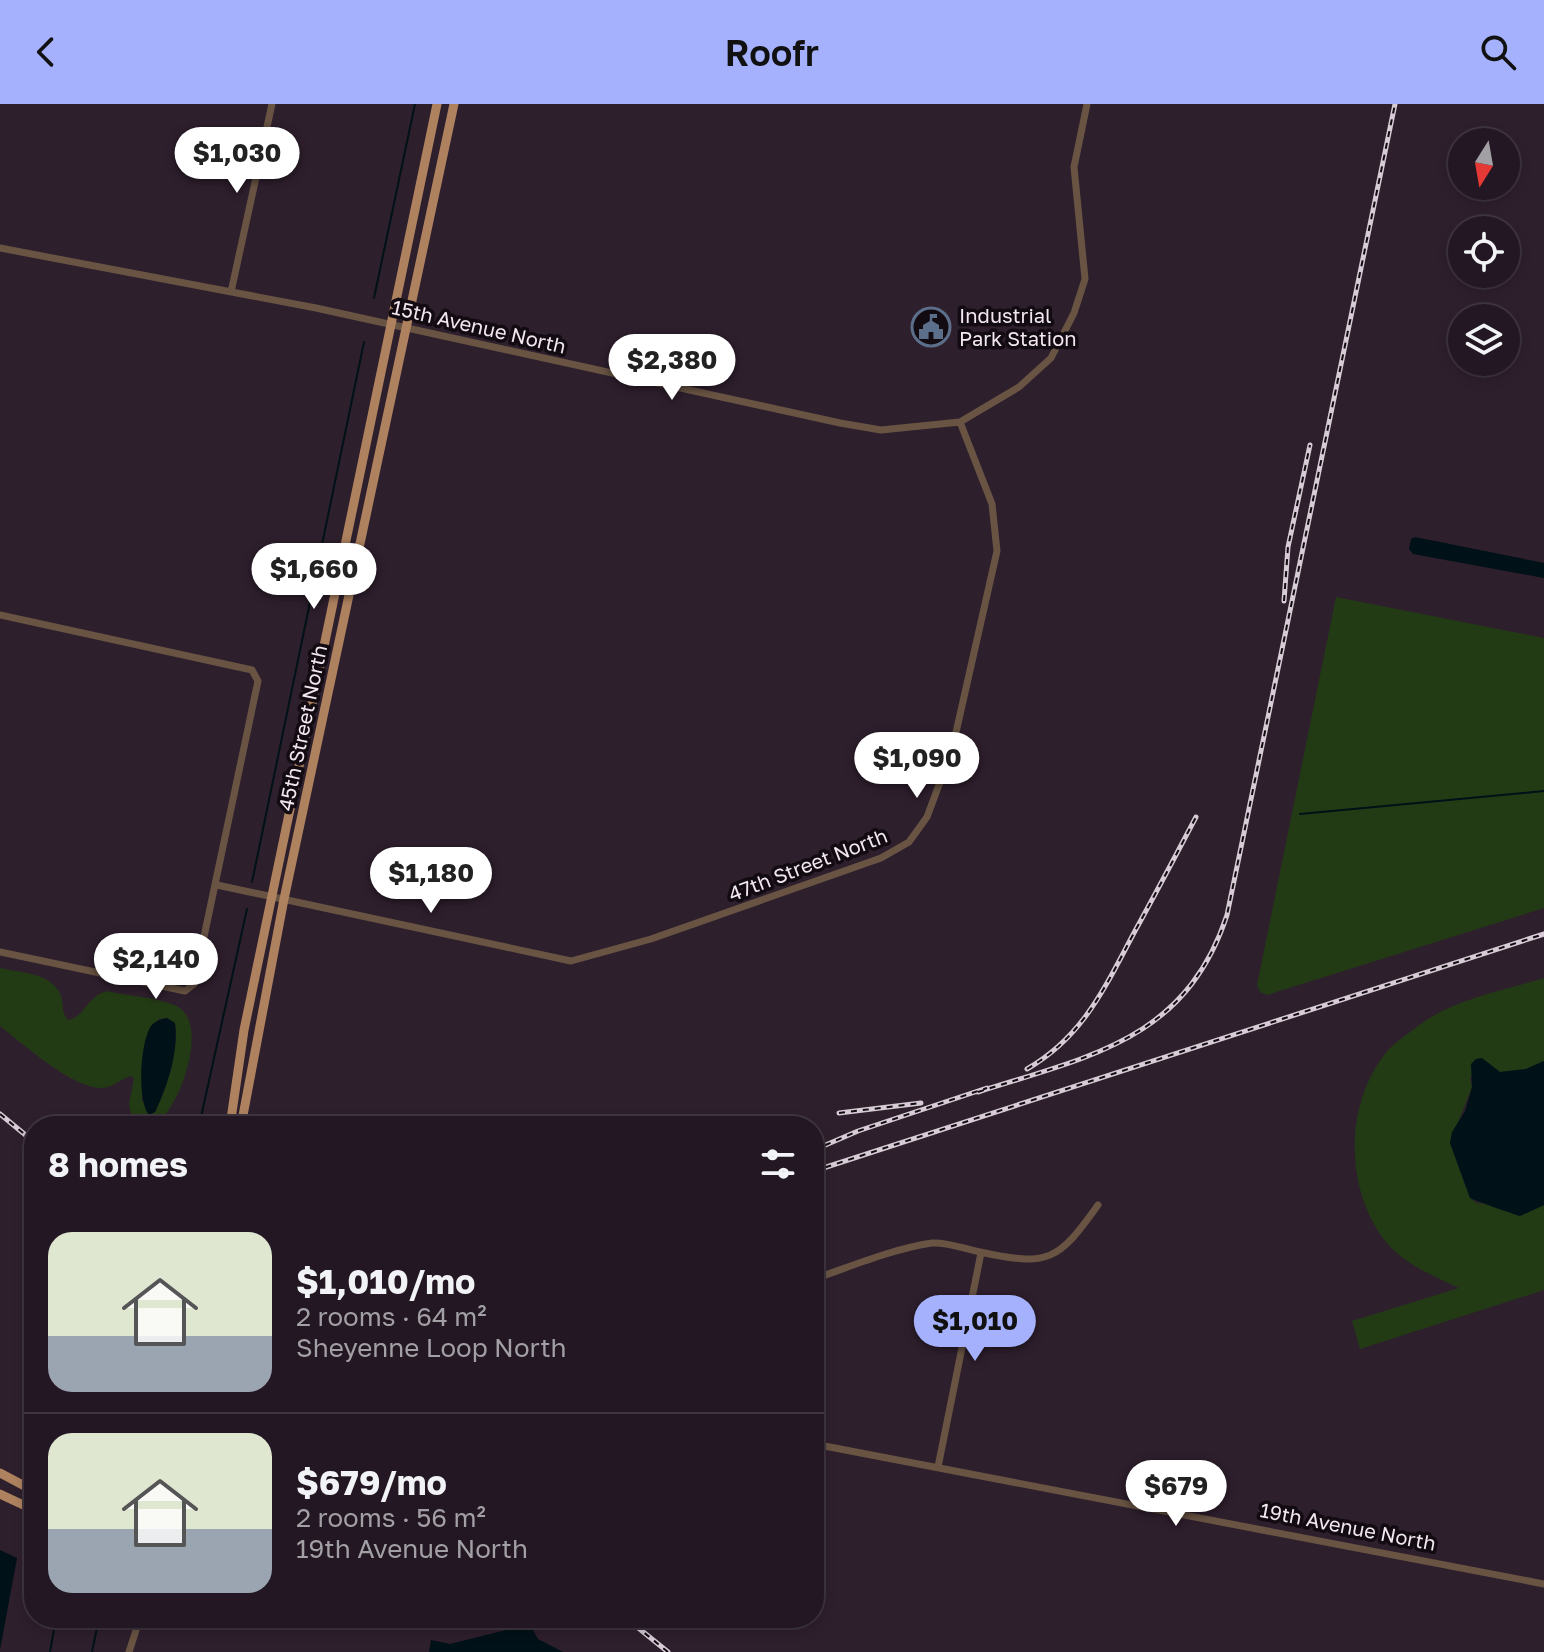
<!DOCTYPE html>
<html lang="en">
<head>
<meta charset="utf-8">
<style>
  body { margin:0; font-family:"Golos Text",sans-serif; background:#2e242f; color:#f1f3f6; height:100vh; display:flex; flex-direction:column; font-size:30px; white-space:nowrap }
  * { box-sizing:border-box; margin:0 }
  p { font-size:26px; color:#a29fa5 }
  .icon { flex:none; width:44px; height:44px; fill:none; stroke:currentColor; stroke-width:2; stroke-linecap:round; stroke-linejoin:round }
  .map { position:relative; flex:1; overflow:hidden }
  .details { position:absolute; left:24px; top:1012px; width:800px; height:512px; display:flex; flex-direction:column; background:#221722; border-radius:32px; box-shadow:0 4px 12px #0003,0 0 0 2px #3f3640 }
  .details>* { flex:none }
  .needle { width:52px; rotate:191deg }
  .tools { position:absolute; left:1448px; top:24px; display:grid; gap:16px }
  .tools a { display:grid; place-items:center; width:72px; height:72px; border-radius:50%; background:#221722; box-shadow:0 4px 12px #0003,0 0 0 2px #3f3640; font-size:40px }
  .price { position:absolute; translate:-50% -68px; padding:0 18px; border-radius:28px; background:#fff; color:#222; font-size:26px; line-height:52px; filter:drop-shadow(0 2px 4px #0008) }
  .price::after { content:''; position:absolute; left:50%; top:48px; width:24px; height:18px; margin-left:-12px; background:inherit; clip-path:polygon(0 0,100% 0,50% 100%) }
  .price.active { background:#a5b1fc; color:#111 }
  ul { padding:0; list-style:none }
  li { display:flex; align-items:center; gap:24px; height:200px; padding:0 24px }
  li+li { border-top:2px solid #3f3640 }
  li span { display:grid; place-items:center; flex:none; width:224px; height:160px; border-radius:24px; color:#555 }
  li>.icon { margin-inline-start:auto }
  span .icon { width:96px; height:96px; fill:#fffc; stroke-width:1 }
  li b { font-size:34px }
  h2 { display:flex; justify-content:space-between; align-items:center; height:96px; padding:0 24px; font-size:34px }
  header { display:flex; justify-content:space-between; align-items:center; height:104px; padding:0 24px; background:#a5b1fc; color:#111; font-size:36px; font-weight:600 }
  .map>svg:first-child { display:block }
</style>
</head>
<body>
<header><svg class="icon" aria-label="back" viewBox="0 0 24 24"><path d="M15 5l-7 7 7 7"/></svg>Roofr<svg class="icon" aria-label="search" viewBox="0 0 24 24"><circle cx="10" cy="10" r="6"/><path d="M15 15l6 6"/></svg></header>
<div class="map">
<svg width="1544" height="1548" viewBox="0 0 1544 1548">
  <rect width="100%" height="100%" fill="#2e1f2d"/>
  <path fill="#233b15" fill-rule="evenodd" d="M1336 493 1544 534V804L1267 891 1260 888 1257 881Z
    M0 864C21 869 52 868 61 892 64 901 61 908 68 916 86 912 87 892 107 887 128 892 154 893 174 901 204 913 189 965 179 987 174 998 167 1009 160 1019L143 1022 132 1014 129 1000 134 974 130 972C120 976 112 984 101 984 72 984 23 940 0 922ZM167 914 175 919C179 947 167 984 155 1008L142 997C142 961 139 947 159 915Z
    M1544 874V957L1526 965 1500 968 1487 958 1470 974 1472 983 1450 1039 1470 1094 1477 1099 1487 1100 1520 1112 1544 1101V1186L1360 1245 1352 1217 1459 1184C1432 1171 1402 1160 1383 1134 1345 1082 1345 1001 1385 950 1393 939 1408 930 1418 922 1453 895 1503 887 1544 874Z"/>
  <path fill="#001117" d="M1415 433 1544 459V474L1413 450 1409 445 1411 435Z
    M167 914 175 919C179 947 167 983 155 1008L149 1011C137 997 140 938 151 922 155 917 161 915 167 914Z
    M1482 954 1500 968 1526 965 1544 957V1101L1520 1112C1516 1111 1473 1096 1470 1094L1450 1039 1452 1028 1465 1007 1472 983 1471 960 1476 955Z
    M0 1446 17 1454 0 1546Z
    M526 1521 532 1524 538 1535 563 1548H429L431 1536 450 1540Z"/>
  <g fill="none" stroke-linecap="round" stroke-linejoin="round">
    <path stroke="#001117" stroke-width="2" d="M374 194 415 0
      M1300 710 1544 687
      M252 778 364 238
      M199 1022 247 805
      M50 1548 56 1514
      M92 1548 99 1514"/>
    <path stroke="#695443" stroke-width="7" d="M0 144 316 204 840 319 881 326 960 318 1019 283 1051 254 1074 209 1085 175 1074 63 1087 0
      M231 188 272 0
      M0 511 252 566 258 577 194 880 185 887 0 848
      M217 781 571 857 651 835 881 754 909 738 927 713 952 646 997 447 992 400 960 318
      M814 1175C852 1162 892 1145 932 1139 948 1138 965 1145 980 1148 1049 1163 1058 1157 1098 1101
      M814 1340 1544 1480
      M938 1363 981 1149
      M129 1548 140 1514"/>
    <path stroke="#ae825f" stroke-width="9" d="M230 1022 244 926 437 0
      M241 1022 284 795 454 0
      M0 1369 34 1387
      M0 1390 34 1406"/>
    <g stroke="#d7cbd5" stroke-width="5">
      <path id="rail" d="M1284 497 1288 443 1310 341
        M1027 965C1084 932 1105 883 1135 827 1156 789 1176 751 1196 713
        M978 988C1090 952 1186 936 1227 811L1395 0
        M839 1009 921 999
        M0 1010 34 1038
        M814 1046 858 1027 987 984
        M814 1067 1544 830
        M626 1514 668 1548"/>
    </g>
    <use href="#rail" stroke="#120b12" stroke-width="2" stroke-dasharray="6" stroke-linecap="butt"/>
  </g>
  <defs>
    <g id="civic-ring" transform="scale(2)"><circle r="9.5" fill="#120b12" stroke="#5c6f8a" stroke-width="1.5"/><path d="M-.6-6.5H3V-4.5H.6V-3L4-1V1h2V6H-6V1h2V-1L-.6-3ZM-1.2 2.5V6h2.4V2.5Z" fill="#5c6f8a"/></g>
  </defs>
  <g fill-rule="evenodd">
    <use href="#civic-ring" x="931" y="223"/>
  </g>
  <g text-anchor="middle" stroke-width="7" stroke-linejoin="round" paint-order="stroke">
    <g font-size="20" fill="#f2e7f0" stroke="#120b12" text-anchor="start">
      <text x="959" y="219">Industrial<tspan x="959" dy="23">Park Station</tspan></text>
    </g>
    <g font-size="20" fill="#f2e7f0" stroke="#120b12">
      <text transform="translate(479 223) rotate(13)" y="7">15th Avenue North</text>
      <text transform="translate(303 624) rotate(-78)" y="7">45th Street North</text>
      <text transform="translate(808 761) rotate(-21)" y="7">47th Street North</text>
      <text transform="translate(1348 1423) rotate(11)" y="7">19th Avenue North</text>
    </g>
  </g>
</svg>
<div class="tools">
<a><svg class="needle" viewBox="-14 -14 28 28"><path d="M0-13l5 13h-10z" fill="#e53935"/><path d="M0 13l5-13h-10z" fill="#a29fa5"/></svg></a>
<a><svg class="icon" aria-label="locate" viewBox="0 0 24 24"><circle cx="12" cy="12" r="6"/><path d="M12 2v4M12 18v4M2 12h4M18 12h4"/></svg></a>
<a><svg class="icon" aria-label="layers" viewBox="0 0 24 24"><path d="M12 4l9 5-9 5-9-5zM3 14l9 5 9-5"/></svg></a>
</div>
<b class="price" style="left:237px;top:91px">$1,030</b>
<b class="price" style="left:672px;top:298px">$2,380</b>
<b class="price" style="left:314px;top:507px">$1,660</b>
<b class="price" style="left:917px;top:696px">$1,090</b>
<b class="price" style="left:431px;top:811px">$1,180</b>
<b class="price" style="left:156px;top:897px">$2,140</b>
<b class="price active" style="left:975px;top:1259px">$1,010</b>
<b class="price" style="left:1176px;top:1424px">$679</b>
<section class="details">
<h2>8 homes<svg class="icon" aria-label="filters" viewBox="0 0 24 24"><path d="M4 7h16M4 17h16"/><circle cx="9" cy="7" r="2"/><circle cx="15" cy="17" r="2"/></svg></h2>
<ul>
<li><span style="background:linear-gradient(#dfe7d0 65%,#9aa5b1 0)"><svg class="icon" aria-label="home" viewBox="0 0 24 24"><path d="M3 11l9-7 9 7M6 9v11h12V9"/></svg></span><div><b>$1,010/mo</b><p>2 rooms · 64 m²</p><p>Sheyenne Loop North</p></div></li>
<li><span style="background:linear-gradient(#dfe7d0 60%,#9aa5b1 0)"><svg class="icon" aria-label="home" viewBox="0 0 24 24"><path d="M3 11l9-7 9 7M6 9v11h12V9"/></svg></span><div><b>$679/mo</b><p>2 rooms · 56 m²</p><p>19th Avenue North</p></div></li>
</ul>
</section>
</div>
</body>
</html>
